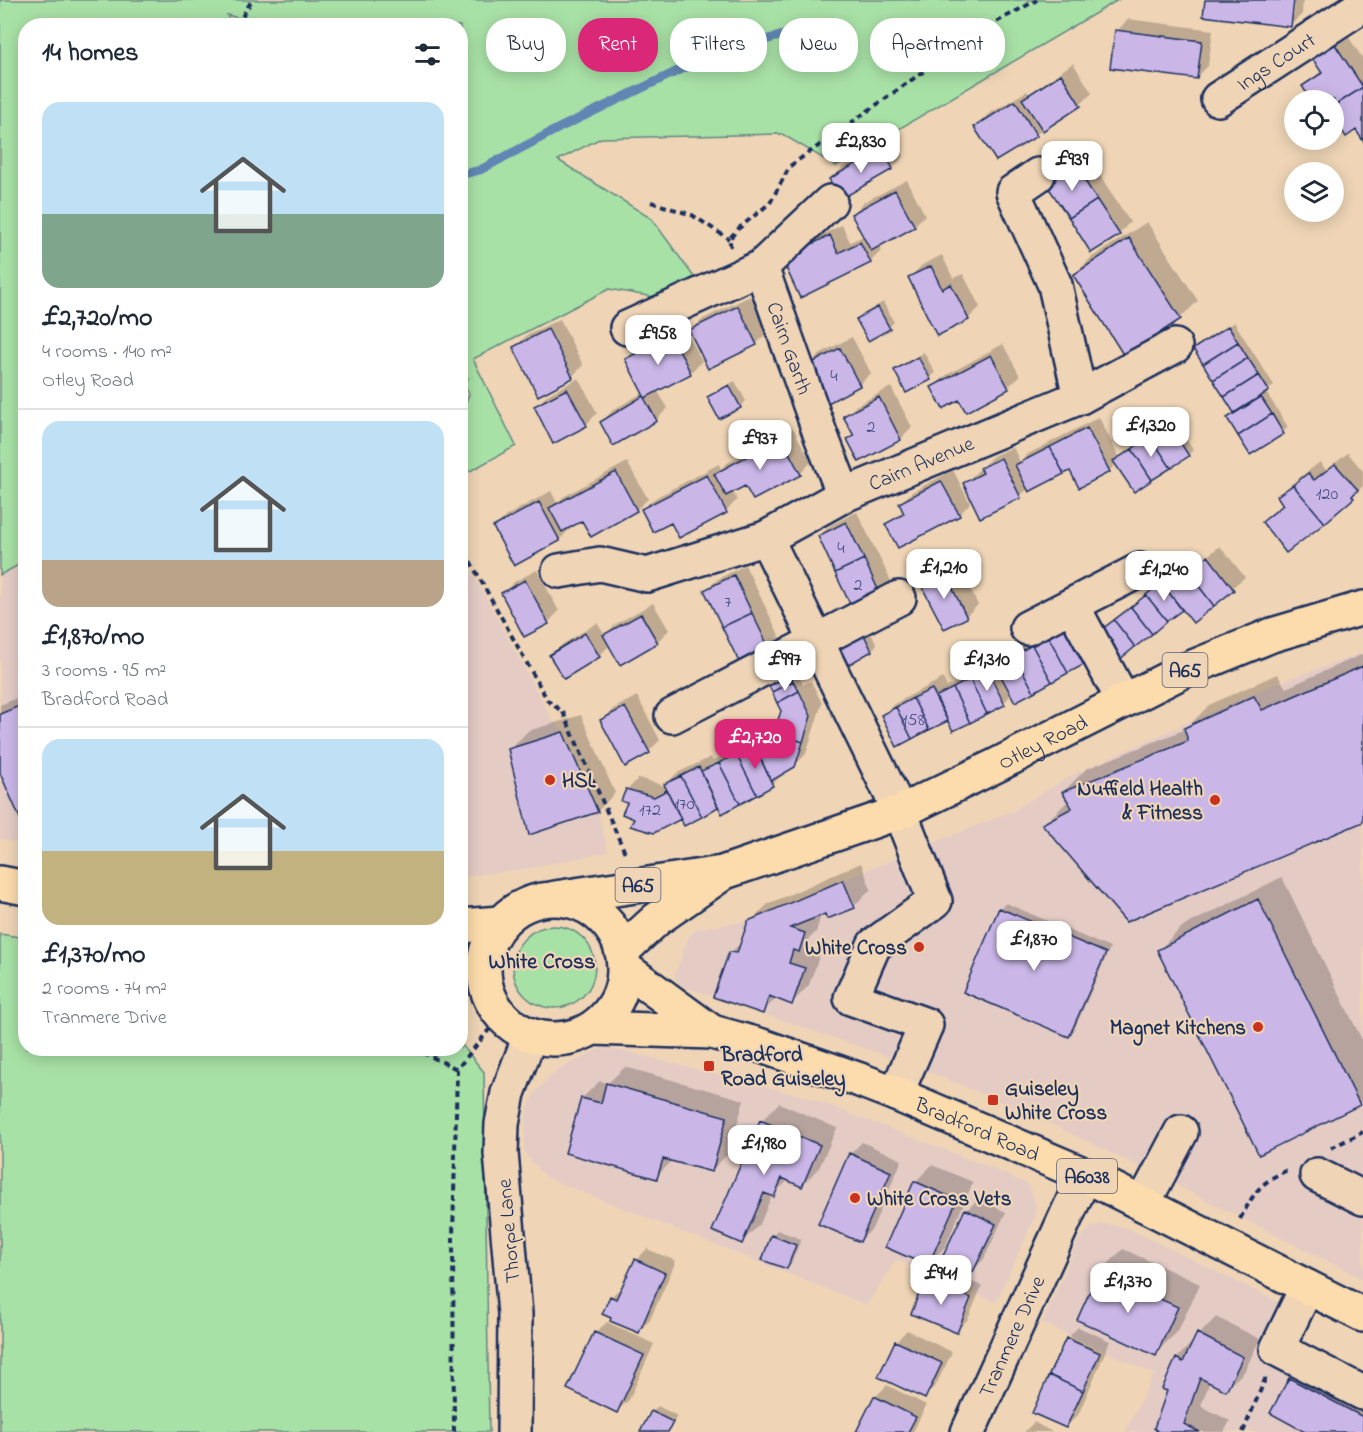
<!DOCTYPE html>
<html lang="en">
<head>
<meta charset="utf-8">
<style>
  body { margin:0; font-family:"Indie Flower",sans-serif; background:#f2f2f3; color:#1f2937; height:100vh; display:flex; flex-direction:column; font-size:22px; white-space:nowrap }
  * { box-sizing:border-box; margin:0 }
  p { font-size:20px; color:#747a83 }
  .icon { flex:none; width:33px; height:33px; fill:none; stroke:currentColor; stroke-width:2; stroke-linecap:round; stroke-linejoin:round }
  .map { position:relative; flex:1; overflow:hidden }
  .panel { position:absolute; left:18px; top:18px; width:450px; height:1038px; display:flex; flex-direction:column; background:#fff; border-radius:24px; box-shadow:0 3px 15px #0003 }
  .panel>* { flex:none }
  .top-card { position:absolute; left:486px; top:18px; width:570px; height:54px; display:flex; gap:12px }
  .tools { position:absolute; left:1284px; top:90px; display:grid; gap:12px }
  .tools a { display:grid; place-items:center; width:60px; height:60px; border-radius:50%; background:#fff; box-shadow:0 3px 15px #0003; font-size:30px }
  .price { position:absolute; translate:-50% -51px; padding:0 14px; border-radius:12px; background:#fff; color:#222; font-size:20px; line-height:39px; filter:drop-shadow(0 2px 3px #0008) }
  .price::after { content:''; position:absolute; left:50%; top:36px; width:18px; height:14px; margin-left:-9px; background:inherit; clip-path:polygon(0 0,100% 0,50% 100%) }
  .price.current { background:#db2777; color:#fff }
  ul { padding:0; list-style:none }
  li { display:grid; align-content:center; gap:12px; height:318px; padding:0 24px }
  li+li { border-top:2px solid #e0e1e3 }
  li span { display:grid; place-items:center; height:186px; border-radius:18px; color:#555 }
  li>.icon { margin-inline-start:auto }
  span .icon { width:108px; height:108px; fill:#fffc; stroke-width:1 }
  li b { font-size:26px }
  h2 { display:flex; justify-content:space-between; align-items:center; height:72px; padding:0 24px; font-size:26px }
  .chip { padding:0 21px; border-radius:24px; background:#fff; box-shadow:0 3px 15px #0003; font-size:21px; line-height:54px }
  .chip.current { background:#db2777; color:#fff }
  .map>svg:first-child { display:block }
</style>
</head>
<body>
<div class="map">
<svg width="1363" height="1432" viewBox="0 0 1363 1432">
  <rect width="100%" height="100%" fill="#efd5b6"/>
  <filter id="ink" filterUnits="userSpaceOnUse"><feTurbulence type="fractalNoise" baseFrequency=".0167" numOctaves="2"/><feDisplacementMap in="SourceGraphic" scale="12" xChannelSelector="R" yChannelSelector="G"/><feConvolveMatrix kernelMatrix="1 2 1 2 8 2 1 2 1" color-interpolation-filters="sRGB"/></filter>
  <g filter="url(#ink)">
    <path fill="#e4ccc5" d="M460 550 552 719 563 732 598 812 608 852 524 869 461 877Z
      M25 561V844L0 839V575Z
      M1363 653V1279L1124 1159 1034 1116 910 1064 682 986 674 976 689 936 696 929 748 921 843 880 1012 811 1076 773 1271 685Z
      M601 1048 624 1051 807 1097 987 1166 1029 1185 1035 1202 1036 1215 996 1302 896 1260 867 1305 547 1178 527 1157 524 1149 526 1115 529 1105 536 1091 551 1075 563 1067Z
      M1105 1224 1127 1228 1283 1304 1312 1350 1363 1375V1432H1125L1154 1374 1042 1323 1079 1239 1092 1226Z"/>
    <path fill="#a8e1a6" stroke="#628882" stroke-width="1.5" d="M0 0H1118L836 166 782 134 601 138 558 160 652 219 694 277 659 298 609 289 473 359 516 446 461 476V415L469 394 460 374V26H254L252 22 227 15 231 25 26 26V561L0 575Z
      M513 967a41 41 0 1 1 82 0a41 41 0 1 1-82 0Z
      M0 934 25 938 26 1048H460L461 1044 484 1072 489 1432H0Z"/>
    <path fill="#0003" d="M1207 0H1292L1290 15H1294L1295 0H1303L1302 14 1290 26Z
      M1128 19 1213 30 1208 66 1196 78 1117 31Z
      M1346 33 1363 59V138L1357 128 1336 118 1334 119V100H1313L1304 86 1322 70 1314 58 1326 46Z
      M1073 63 1092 93 1081 104 1043 128 1036 135 976 127 987 115 1027 91 1029 94Z
      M894 138 904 156 892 168 831 179 843 167Z
      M1087 155 1130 222 1119 234 1048 184 1060 172Z
      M907 180 925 215 914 226 879 245 882 250 870 262 795 248 842 225 850 242 864 236 853 214 864 202Z
      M1147 222 1198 301 1180 318 1074 275 1092 257Z
      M942 255 953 278 963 274 980 307 968 319 910 277 922 265Z
      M750 296 767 333 756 344 691 330 703 319Z
      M883 302 894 322 889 327 858 319 863 314Z
      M560 319 583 365 572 377 515 347 527 335Z
      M1234 322 1274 385 1266 392 1288 427 1283 432 1229 419 1235 412 1195 349Z
      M683 325 702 361 690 373 657 390 668 408 656 420 602 422 613 410 644 392 627 359 639 347Z
      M852 337 871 373 859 385 810 365 821 353Z
      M1003 344 1020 376 1008 387 966 410 959 398 933 387 945 376Z
      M924 352 935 373 930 378 896 370 901 365Z
      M460 369 470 378 460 390Z
      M579 378 597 413 586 425 536 407 547 395Z
      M735 381 746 401 740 407 709 397 714 392Z
      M891 387 912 427 901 439 860 460 848 439 854 434 845 416 857 405Z
      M1099 417 1119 457 1174 420 1193 450 1188 455 1117 463 1109 471 1071 469 1029 488 1020 496 965 483 993 456 1013 447 1020 462 1028 454Z
      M793 428 811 462 800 474 746 484 733 491 737 500 726 511 671 521 643 509 655 498 719 464 721 469 727 463Z
      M1348 453 1363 471V486L1324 522H1264L1284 504 1279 497 1290 485 1320 462 1326 470Z
      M627 462 648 499 636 510 583 519 570 526 571 528 559 540 514 564 495 527 506 516 551 491 557 503 563 497Z
      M953 470 970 503 959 515 887 524 904 510 900 503 912 492Z
      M857 512 892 583 881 595 819 536 831 525Z
      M1220 546 1245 577 1193 620 1183 608 1119 658 1099 633 1111 622 1173 572 1179 578Z
      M956 560 978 605 966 616 945 627 922 583 934 571Z
      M745 565 780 637 769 648 706 590 718 579Z
      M537 570 559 611 548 623 502 594 514 582Z
      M653 603 669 630 657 642 610 645 599 656H551L563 644 597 623 605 635 616 624Z
      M1079 616 1004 703 948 719 883 715 894 704 943 678 947 687 999 660 1000 662 1008 654Z
      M866 625 877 644 872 650 848 662Z
      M1363 654V821L1044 824 1069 800 1063 792 1086 769 1186 729 1209 705 1277 674 1286 688Z
      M793 664 803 685 811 681 822 703 806 754 794 766 772 784 722 812 719 805 685 824 681 817 636 818 629 802 627 790 639 778 665 786 677 773 711 757 713 761 766 734 770 742 772 741 783 711 768 680Z
      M26 694V829L0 770V705Z
      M637 696 660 740 649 751 602 721 613 709Z
      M581 715 615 793 598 811 530 833 510 749 528 731Z
      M861 863 871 889 854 906 819 915H821L816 932 807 941 805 946 821 951 809 985 792 1003 777 998 762 1012 730 953 743 941 750 922 768 904Z
      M1282 877 1363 1042V1100L1359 1104 1159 950 1182 927Z
      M1006 903 1110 948 1074 1030 1069 1036 965 991 1000 908Z
      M625 1067 744 1100 729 1153 711 1171 673 1160 656 1177 582 1098 600 1081 608 1083Z
      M779 1103 837 1128 819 1168 802 1185 789 1180 772 1195 760 1224 742 1242 761 1121Z
      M862 1142 902 1160 872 1229 860 1241 850 1154Z
      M932 1165 973 1182 945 1247 927 1264 915 1182Z
      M978 1199 1006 1212 984 1259 972 1271 967 1210Z
      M777 1230 801 1239 792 1262 787 1268 772 1236Z
      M647 1249 676 1261 650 1320 638 1332 611 1297 623 1285 636 1260Z
      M1123 1249 1200 1284 1178 1331 1155 1354 1100 1272Z
      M938 1268 982 1286 968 1319 957 1331 927 1279Z
      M1216 1317 1260 1339 1244 1372 1226 1389 1210 1381 1201 1406 1230 1421 1224 1432H1160L1169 1390 1164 1388 1177 1358Z
      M607 1322 654 1344 629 1400 617 1411 595 1333Z
      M1078 1327 1110 1341 1078 1415 1066 1427 1067 1339Z
      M907 1330 952 1352 936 1385 924 1397 896 1342Z
      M1308 1361 1363 1391V1432H1308L1272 1413 1290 1379Z
      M887 1385 926 1405 913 1432H858L875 1397Z
      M658 1406 677 1416 669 1432H642L652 1412Z
      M1034 1422 1052 1432H1024Z"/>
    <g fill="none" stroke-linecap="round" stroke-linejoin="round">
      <path stroke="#6187b3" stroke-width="9" d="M460 175 480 170 559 128 713 54 832 22"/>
    </g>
    <path fill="#cab7e8" stroke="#1b2f5e" stroke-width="1.5" d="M1205 0H1294L1291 27 1203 16Z
      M1115 30 1202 41 1197 79 1110 68Z
      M1334 43 1363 87 1334 106V100H1311L1302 86 1322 73 1312 58Z
      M1061 74 1081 106 1043 131 1022 99Z
      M1363 87V141L1356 130 1346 137 1335 120 1334 121V106Z
      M1015 101 1037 136 996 161 974 127Z
      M882 149 893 169 841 199 829 179Z
      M1075 165 1097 200 1069 218 1046 184Z
      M895 190 915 227 871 251 851 214Z
      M1097 200 1120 235 1091 253 1069 218Z
      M830 235 838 253 860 242 871 263 800 298 782 259Z
      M1129 238 1181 319 1124 356 1073 275Z
      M931 266 942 289 951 284 969 320 937 336 908 277Z
      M738 306 757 345 708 369 689 330Z
      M878 307 890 329 868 341 856 319Z
      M1228 326 1238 342 1203 364 1193 349Z
      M548 329 573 378 538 396 513 347Z
      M672 335 691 374 645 398 625 359Z
      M1238 342 1248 358 1213 380 1203 364Z
      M840 348 860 386 828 403 808 365Z
      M991 355 1009 389 966 412 959 400 943 409 931 387Z
      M918 357 931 380 906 393 894 370Z
      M1248 358 1259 375 1224 397 1213 380Z
      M1259 375 1269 391 1234 413 1224 397Z
      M729 385 741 408 719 419 707 397Z
      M567 389 587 426 553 444 534 406Z
      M643 396 657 421 613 446 600 422Z
      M879 397 901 440 859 462 847 439 854 436 843 416Z
      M1261 397 1272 414 1238 436 1227 418Z
      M1272 414 1284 434 1250 455 1238 436Z
      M1169 425 1189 456 1171 468 1150 436Z
      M1087 428 1110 472 1079 488 1070 471 1064 474 1050 447Z
      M1150 436 1171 468 1152 480 1132 449Z
      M781 438 801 475 753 500 745 486 726 496 714 474Z
      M1050 447 1064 474 1029 492 1015 465Z
      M1132 449 1152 480 1134 492 1113 461Z
      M1001 458 1021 498 980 518 963 483 983 473 980 468Z
      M1335 464 1358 490 1352 496 1354 498 1325 523 1293 485 1308 473 1314 480Z
      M616 472 637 511 591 537 582 521 562 532 549 508Z
      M707 475 727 513 679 538 671 523 653 532 641 509Z
      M941 481 960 516 898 548 885 524 904 514 899 503Z
      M1293 485 1325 523 1286 553 1262 522 1283 505 1277 496Z
      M539 502 560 541 514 566 493 527Z
      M846 522 864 559 835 573 818 536Z
      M1208 556 1234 590 1214 606 1188 572Z
      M864 559 881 596 853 610 835 573Z
      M944 571 967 618 944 629 920 583Z
      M1188 572 1214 606 1193 623 1166 589Z
      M734 575 752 613 722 627 704 590Z
      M525 580 549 624 524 637 501 593Z
      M1161 582 1182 610 1167 621 1146 595Z
      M1146 595 1167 621 1152 634 1131 607Z
      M1131 607 1152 634 1135 647 1114 620Z
      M752 613 770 650 740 664 722 627Z
      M641 614 658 643 620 665 603 635Z
      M1114 620 1135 647 1119 660 1097 633Z
      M1067 626 1087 663 1068 673 1048 636Z
      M861 629 872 651 848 665 836 643Z
      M585 633 600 657 564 679 549 655Z
      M1048 636 1068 673 1052 682 1032 645Z
      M1032 645 1052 682 1034 692 1014 655Z
      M1014 655 1034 692 1015 702 995 665Z
      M1363 666V822L1126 922 1042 824 1072 808 1062 792 1188 741 1184 728 1254 696 1262 710Z
      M787 669 793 681 772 692 766 680Z
      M987 670 1005 705 987 714 970 679Z
      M970 679 987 714 970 723 953 688Z
      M793 681 799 691 777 703 772 692Z
      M953 688 970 723 953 731 935 697Z
      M932 689 948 721 929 730 913 698Z
      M799 691 811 716 803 742 774 732 781 711 777 703Z
      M913 698 929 730 912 739 896 707Z
      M24 704 26 708V832L0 773V714Z
      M625 707 650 753 625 767 600 720Z
      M896 707 912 739 897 747 881 715Z
      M563 732 598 812 529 835 508 749Z
      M774 732 803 742 795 767 771 781 758 753 768 747Z
      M754 745 773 786 757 795 736 754Z
      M736 754 757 795 740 804 719 763Z
      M719 763 740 804 722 814 701 771Z
      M699 767 718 807 702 817 681 776Z
      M681 776 702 817 684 826 664 784Z
      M626 789 654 797 667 790 681 819 654 833 630 826 634 819 622 814 627 803 621 801Z
      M843 880 855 908 827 919 825 914 790 928 805 933 799 952 793 950 789 963 805 968 792 1005 769 996 763 1014 713 997 729 952 737 953 748 921Z
      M1258 899 1360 1105 1259 1155 1157 950Z
      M999 908 1106 953 1069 1037 963 992Z
      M606 1083 727 1117 712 1172 663 1159 657 1179 565 1153 581 1098 601 1103Z
      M760 1120 820 1145 802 1187 782 1178 774 1197 764 1193 742 1244 712 1231Z
      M849 1153 891 1172 860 1242 818 1224Z
      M914 1181 957 1200 928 1266 885 1247Z
      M965 1209 996 1224 973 1272 942 1258Z
      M771 1235 796 1245 787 1269 762 1260Z
      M635 1259 665 1273 639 1333 610 1321 611 1318 602 1314 610 1296 616 1299Z
      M1099 1271 1178 1307 1156 1356 1077 1320Z
      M925 1278 971 1298 957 1333 911 1314Z
      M594 1332 644 1355 617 1413 567 1389Z
      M1197 1333 1243 1357 1226 1391 1200 1378 1184 1424 1200 1432H1158L1154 1428 1167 1391 1162 1389 1176 1358 1183 1362Z
      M1066 1338 1100 1353 1083 1391 1049 1375Z
      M895 1341 942 1363 925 1399 878 1377Z
      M1049 1375 1083 1391 1066 1428 1032 1413Z
      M1289 1378 1363 1417V1432H1305L1270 1413Z
      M874 1396 916 1417 908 1432H856Z
      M651 1411 673 1422 668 1432H640Z"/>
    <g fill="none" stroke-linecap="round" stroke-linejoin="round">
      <g stroke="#1b2f5e" stroke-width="38">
        <g id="minor">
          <path id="s1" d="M1218 99 1363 5"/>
          <path d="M1038 175 1013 192 1055 285 1080 397"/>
          <path id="s2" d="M761 267 821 436 844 495"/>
          <path d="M627 328 761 267 830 202"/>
          <path d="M766 538 900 812 935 901 874 945 851 998 926 1025 896 1094"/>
          <path id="s3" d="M559 571 600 564 647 575 766 538 844 495 1080 397 1175 346"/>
          <path d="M1072 605 1123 700"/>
          <path d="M1027 628 1140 570"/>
          <path d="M672 716 899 598"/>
          <path d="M1317 1175 1363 1198"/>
          <path d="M1143 1204 1181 1132"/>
          <path d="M1307 1287 1277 1349 1363 1393"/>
          <path d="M514 1432 515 1314 501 1153 502 1124 508 1093 530 1036"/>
          <path id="s4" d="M968 1432 1085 1175"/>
        </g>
      </g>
      <g stroke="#1b2f5e" stroke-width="38">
        <g id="major">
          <path d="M0 883 26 888"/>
          <path id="s5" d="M555 898 722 873 900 812 995 766 1183 671 1272 635 1363 608"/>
          <circle cx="554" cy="969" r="70"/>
          <path d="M460 926 501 923"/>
          <path d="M622 951 657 919 719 876"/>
          <path d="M627 970 712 1032"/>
          <path id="s6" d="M593 1028 712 1032 759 1045 860 1080 896 1094 1085 1175 1363 1315"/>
        </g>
      </g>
      <path stroke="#1b2f5e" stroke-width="4" stroke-dasharray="6 4.5" stroke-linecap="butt" d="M240 26 239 22 252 0
        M651 202 692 215 729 239
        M731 247 729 239 738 229 770 203 790 166 985 28 1037 0
        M460 386 463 394 460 403
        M460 543 548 701 563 712 626 855
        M413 1048 457 1069
        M1331 1148 1363 1132
        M1240 1219C1255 1192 1258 1184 1287 1170
        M454 1432 453 1237 457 1069 501 1015
        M1243 1432 1266 1377"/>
      <use href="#minor" stroke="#efd5b6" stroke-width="33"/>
      <use href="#major" stroke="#fcdcac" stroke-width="33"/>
    </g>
  </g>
  <g fill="#c8321e" stroke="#efd5b6" stroke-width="2">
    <circle cx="550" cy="780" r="6"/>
    <circle cx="1215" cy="800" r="6"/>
    <circle cx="919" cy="947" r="6"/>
    <circle cx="1258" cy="1027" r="6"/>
    <rect x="703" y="1060" width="12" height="12" rx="3"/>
    <rect x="987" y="1094" width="12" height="12" rx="3"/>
    <circle cx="855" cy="1198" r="6"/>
  </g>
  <g text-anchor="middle" stroke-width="4.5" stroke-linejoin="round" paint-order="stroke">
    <g font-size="18" fill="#475180">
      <text x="834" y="381">4</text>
      <text x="871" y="432">2</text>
      <text x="1327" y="499">120</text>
      <text x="841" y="553">4</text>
      <text x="858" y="590">2</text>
      <text x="728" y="607">7</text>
      <text x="913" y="725">158</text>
      <text x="684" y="809">170</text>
      <text x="650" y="815">172</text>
    </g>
    <g fill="#efd5b6" stroke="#5b6178" stroke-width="1.5">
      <rect x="1162.5" y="653" width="45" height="34" rx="4.5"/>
      <rect x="615.5" y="868" width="45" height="34" rx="4.5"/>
      <rect x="1057" y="1159" width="60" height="34" rx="4.5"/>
    </g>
    <g font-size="20" font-weight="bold" fill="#1b2f5e">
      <text x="1185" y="677">A65</text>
      <text x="638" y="892">A65</text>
      <text x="1087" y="1183">A6038</text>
    </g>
    <g font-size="21" fill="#1b2f5e" stroke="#efd5b6">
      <text dy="7" stroke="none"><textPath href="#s1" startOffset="69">Ings Court</textPath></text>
      <text dy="7" stroke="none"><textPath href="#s2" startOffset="86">Cairn Garth</textPath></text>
      <text dy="7" stroke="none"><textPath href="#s3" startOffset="387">Cairn Avenue</textPath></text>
      <text dy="7" stroke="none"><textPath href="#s5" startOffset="516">Otley Road</textPath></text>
      <text dy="7" stroke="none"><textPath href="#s6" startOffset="402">Bradford Road</textPath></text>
      <text transform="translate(508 1231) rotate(-95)" y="7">Thorpe Lane</text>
      <text dy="7" stroke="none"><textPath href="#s4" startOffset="105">Tranmere Drive</textPath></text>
    </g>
    <g font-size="21" font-weight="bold" fill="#1b2f5e" stroke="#efd5b6" text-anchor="start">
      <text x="562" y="787">HSL</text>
      <text x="1203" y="795" text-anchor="end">Nuffield Health<tspan x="1203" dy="24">&amp; Fitness</tspan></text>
      <text x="907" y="954" text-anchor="end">White Cross</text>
      <text x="1246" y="1034" text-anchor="end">Magnet Kitchens</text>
      <text x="721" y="1061">Bradford<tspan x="721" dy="24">Road Guiseley</tspan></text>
      <text x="1005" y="1095">Guiseley<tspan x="1005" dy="24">White Cross</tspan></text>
      <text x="867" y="1205">White Cross Vets</text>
    </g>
    <g font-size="22" font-weight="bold" fill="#1b2f5e" stroke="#efd5b6">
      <text x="542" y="968">White Cross</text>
    </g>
  </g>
</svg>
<div class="tools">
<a><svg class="icon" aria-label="locate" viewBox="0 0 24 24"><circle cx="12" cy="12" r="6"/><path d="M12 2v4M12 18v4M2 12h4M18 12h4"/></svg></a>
<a><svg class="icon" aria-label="layers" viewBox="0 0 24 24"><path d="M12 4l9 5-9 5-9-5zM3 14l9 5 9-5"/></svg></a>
</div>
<b class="price" style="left:861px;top:174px">£2,830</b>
<b class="price" style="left:1072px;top:192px">£939</b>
<b class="price" style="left:658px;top:366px">£958</b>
<b class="price" style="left:1151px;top:458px">£1,320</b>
<b class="price" style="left:760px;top:471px">£937</b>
<b class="price" style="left:944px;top:600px">£1,210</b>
<b class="price" style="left:1164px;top:602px">£1,240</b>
<b class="price" style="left:785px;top:692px">£997</b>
<b class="price" style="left:987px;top:692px">£1,310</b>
<b class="price current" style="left:755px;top:770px">£2,720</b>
<b class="price" style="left:1034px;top:972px">£1,870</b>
<b class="price" style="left:764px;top:1176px">£1,980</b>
<b class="price" style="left:941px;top:1306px">£941</b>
<b class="price" style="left:1128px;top:1314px">£1,370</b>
<div class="top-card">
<a class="chip">Buy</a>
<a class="chip current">Rent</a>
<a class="chip">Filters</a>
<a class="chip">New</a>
<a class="chip">Apartment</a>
</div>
<section class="panel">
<h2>14 homes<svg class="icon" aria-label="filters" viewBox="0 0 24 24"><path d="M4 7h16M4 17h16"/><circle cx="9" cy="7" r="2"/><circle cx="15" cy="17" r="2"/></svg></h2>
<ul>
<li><span style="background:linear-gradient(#bfe0f5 60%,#7fa58c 0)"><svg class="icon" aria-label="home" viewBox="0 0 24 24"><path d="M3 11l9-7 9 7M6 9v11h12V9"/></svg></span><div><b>£2,720/mo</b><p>4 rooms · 140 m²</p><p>Otley Road</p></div></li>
<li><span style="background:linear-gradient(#bfe0f5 75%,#b9a48a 0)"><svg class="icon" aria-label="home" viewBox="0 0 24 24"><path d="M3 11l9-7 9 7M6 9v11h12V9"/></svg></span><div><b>£1,870/mo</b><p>3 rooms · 95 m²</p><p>Bradford Road</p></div></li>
<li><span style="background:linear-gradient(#bfe0f5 60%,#c2b280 0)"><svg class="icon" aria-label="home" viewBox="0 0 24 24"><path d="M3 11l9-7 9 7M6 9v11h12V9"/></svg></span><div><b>£1,370/mo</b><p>2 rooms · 74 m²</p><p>Tranmere Drive</p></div></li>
</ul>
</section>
</div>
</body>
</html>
